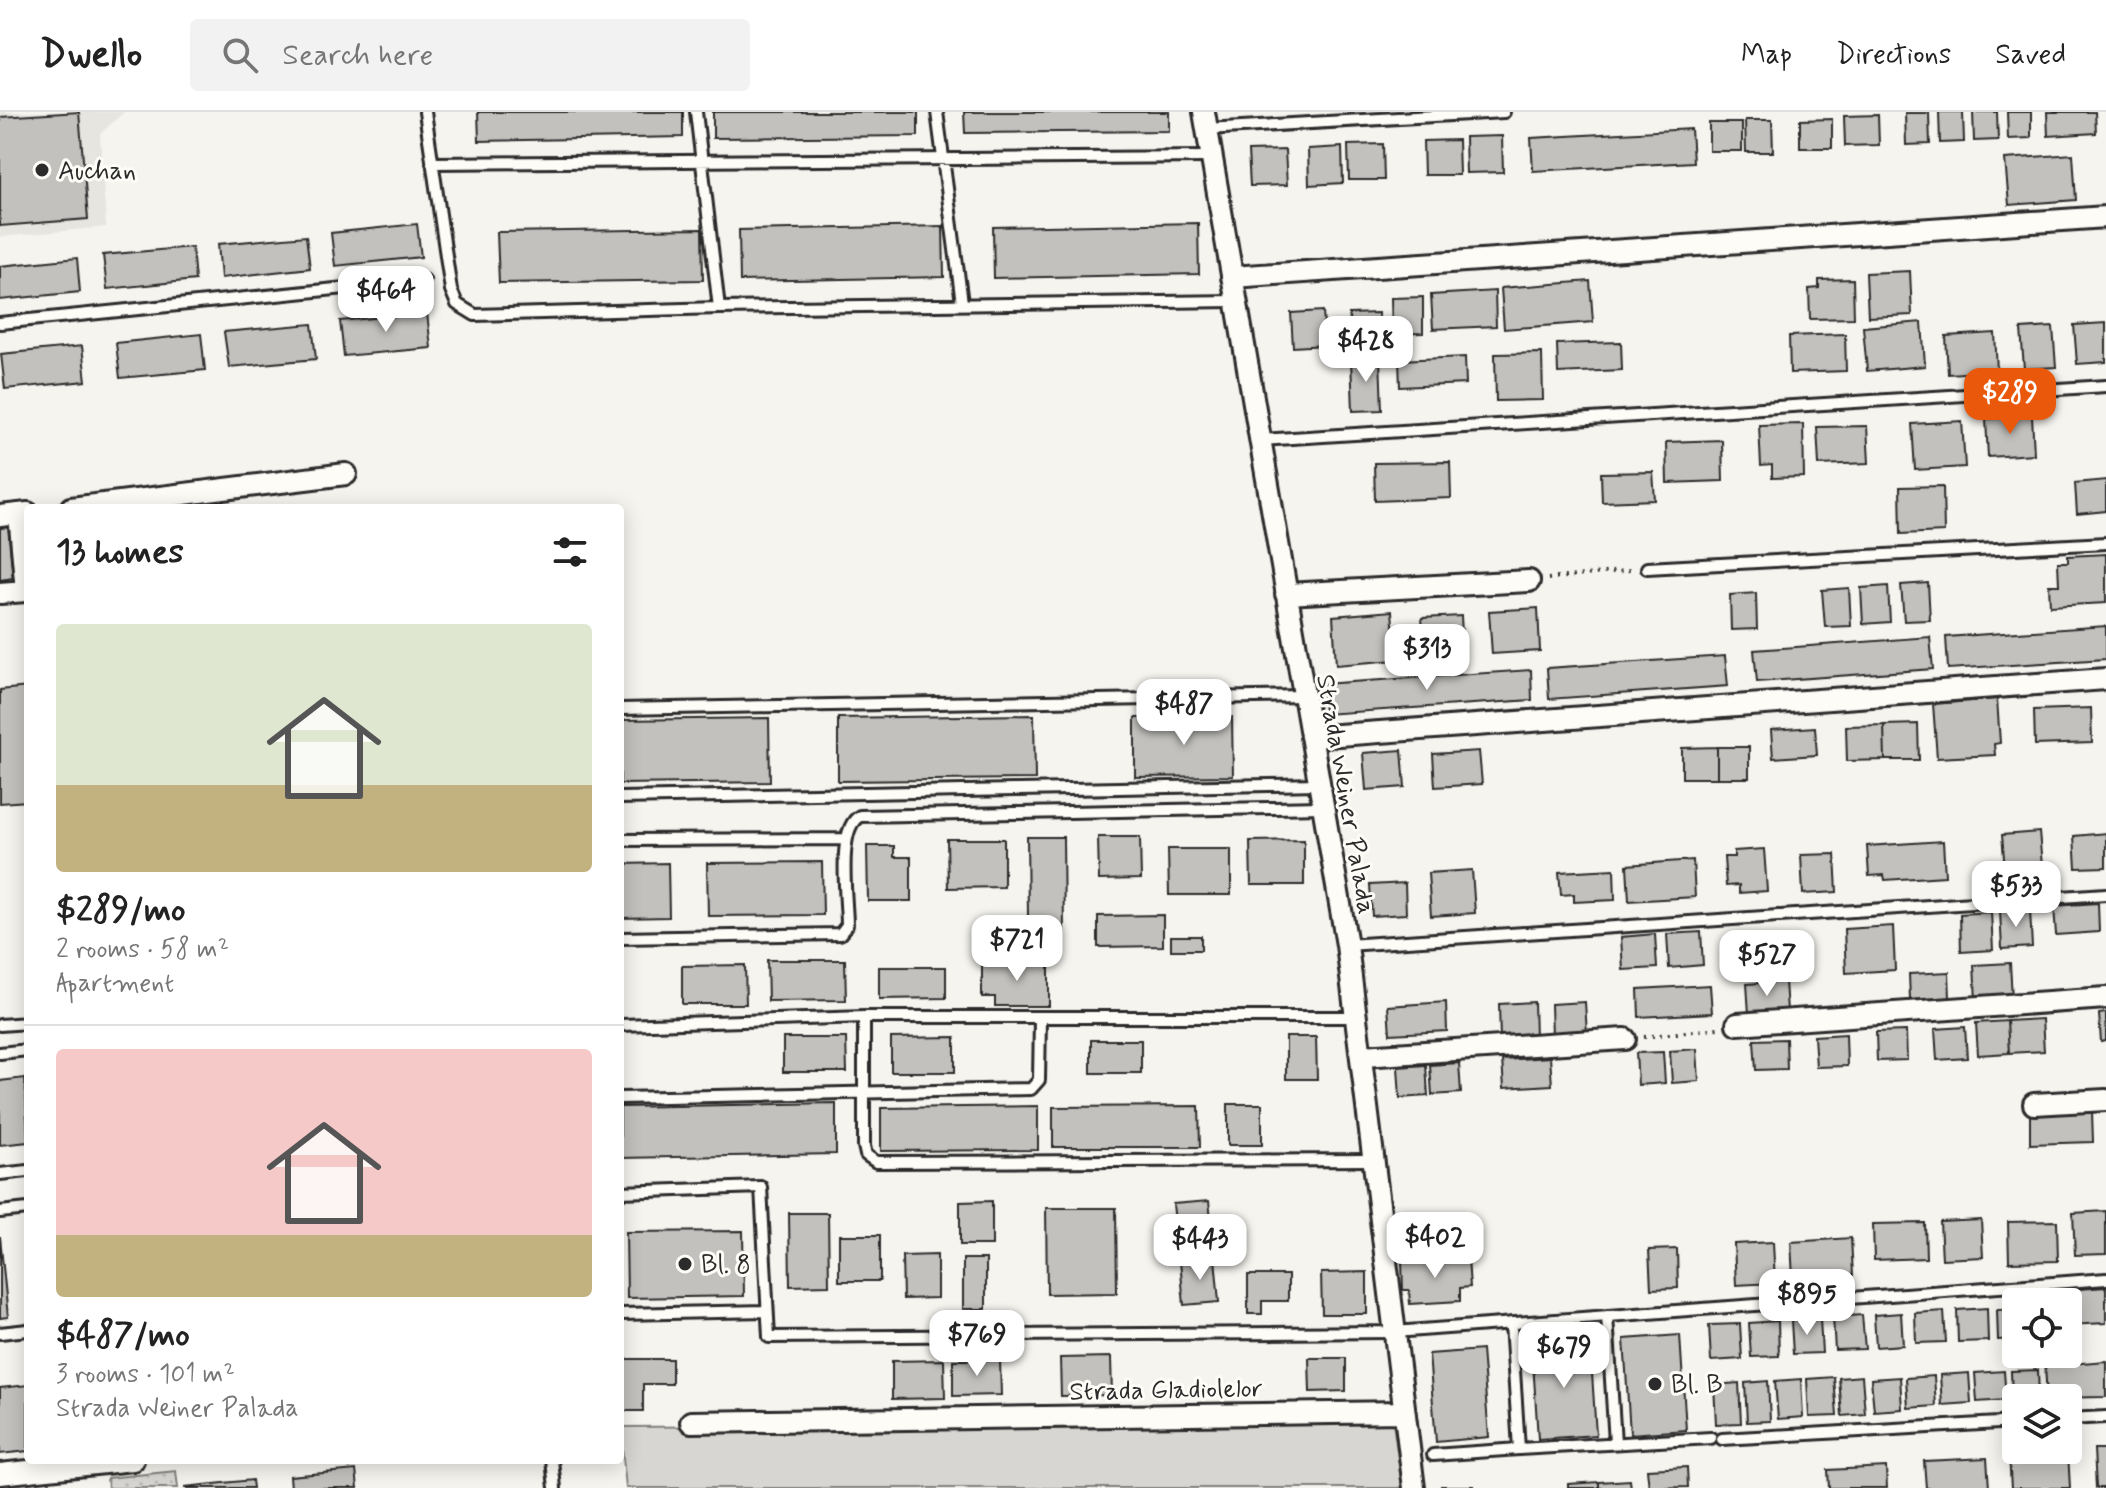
<!DOCTYPE html>
<html lang="en">
<head>
<meta charset="utf-8">
<style>
  body { margin:0; font-family:Mynerve,sans-serif; background:#f2f2f2; color:#222; height:100vh; display:flex; flex-direction:column; font-size:30px; white-space:nowrap }
  * { box-sizing:border-box; margin:0 }
  p { font-size:26px; color:#767676 }
  .icon { flex:none; width:44px; height:44px; fill:none; stroke:currentColor; stroke-width:2; stroke-linecap:round; stroke-linejoin:round }
  .map { position:relative; flex:1; overflow:hidden }
  .panel { position:absolute; left:24px; top:392px; width:600px; height:960px; display:flex; flex-direction:column; background:#fff; border-radius:8px; box-shadow:0 4px 20px #0003 }
  .panel>* { flex:none }
  .buttons { position:absolute; left:2002px; top:1176px; display:grid; gap:16px }
  .buttons a { display:grid; place-items:center; width:80px; height:80px; border-radius:8px; background:#fff; box-shadow:0 4px 20px #0003; font-size:40px }
  .price { position:absolute; translate:-50% -68px; padding:0 18px; border-radius:16px; background:#fff; color:#222; font-size:26px; line-height:52px; filter:drop-shadow(0 2px 4px #0008) }
  .price::after { content:''; position:absolute; left:50%; top:48px; width:24px; height:18px; margin-left:-12px; background:inherit; clip-path:polygon(0 0,100% 0,50% 100%) }
  .price.current { background:#ea580c; color:#fff }
  ul { padding:0; list-style:none }
  li { display:grid; align-content:center; gap:16px; height:424px; padding:0 32px }
  li+li { border-top:2px solid #e0e0e0 }
  li span { display:grid; place-items:center; height:248px; border-radius:8px; color:#555 }
  li>.icon { margin-inline-start:auto }
  span .icon { width:144px; height:144px; fill:#fffc; stroke-width:1 }
  li b { font-size:34px }
  h2 { display:flex; justify-content:space-between; align-items:center; height:96px; padding:0 32px; font-size:34px }
  header { display:flex; align-items:center; gap:48px; box-sizing:border-box; height:112px; padding:0 40px; background:#fff; border-bottom:2px solid #e0e0e0 }
  header strong { font-size:38px }
  nav { display:flex; gap:44px; margin-inline-start:auto; font-size:28px }
  .search { width:560px; height:72px; background:#f2f2f2; display:flex; align-items:center; gap:20px; box-sizing:border-box; padding:0 28px; border-radius:8px; color:#767676; font-size:30px }
  .map>svg:first-child { display:block }
</style>
</head>
<body>
<header>
<strong>Dwello</strong>
<div class="search"><svg class="icon" aria-label="search" viewBox="0 0 24 24"><circle cx="10" cy="10" r="6"/><path d="M15 15l6 6"/></svg>Search here</div>
<nav><a>Map</a><a>Directions</a><a>Saved</a></nav>
</header>
<div class="map">
<svg width="2106" height="1376" viewBox="0 0 2106 1376">
  <defs>
    <pattern id="park-dots" width="8" height="8" patternUnits="userSpaceOnUse" patternTransform="scale(2)"><rect width="8" height="8" fill="#d7d6d2"/><path d="M2 2h.1M6 6h.1" fill="none" stroke="#b9b8b4" stroke-width="1.8" stroke-linecap="round"/></pattern>
  </defs>
  <rect width="100%" height="100%" fill="#f5f4ef"/>
  <filter id="ink" filterUnits="userSpaceOnUse"><feTurbulence type="fractalNoise" baseFrequency=".0125" numOctaves="2"/><feDisplacementMap in="SourceGraphic" scale="16" xChannelSelector="R" yChannelSelector="G"/><feConvolveMatrix kernelMatrix="1 2 1 2 8 2 1 2 1" color-interpolation-filters="sRGB"/></filter>
  <g filter="url(#ink)">
    <path fill="#e6e5e0" d="M0 0H124L100 22 106 115 0 125Z"/>
    <path fill="#d7d6d2" stroke="#81807e" stroke-width="2" d="M1393 1310 1402 1376H626L620 1315Z"/>
    <path fill="url(#park-dots)" stroke="#81807e" stroke-width="2" d="M176 1359 178 1376H108L107 1366Z"/>
    <path fill="#c2c1be" stroke="#2b2b2b" stroke-width="2" d="M79 0 88 107 0 114V5Z
      M478 0H683V25L479 29Z
      M713 0H918V24L713 26Z
      M964 0H1169V19L965 21Z
      M1939 0H1963L1964 30 1940 31Z
      M1973 0H1997L1998 28 1974 29Z
      M2007 0H2031V26L2008 27Z
      M2047 0H2095L2096 21 2048 24Z
      M1905 1H1929L1930 32 1906 33Z
      M1878 3 1879 33 1845 34 1844 4Z
      M1832 7V36H1800V8Z
      M1745 8H1772L1773 40H1746Z
      M1709 11H1742V39H1709Z
      M1691 17 1693 50 1533 59 1531 26Z
      M1502 24 1503 60 1466 61 1465 25Z
      M1458 28 1459 63H1424L1423 29Z
      M1383 32 1384 68H1349L1348 33Z
      M1342 35 1343 71 1309 73 1308 37Z
      M1285 38 1287 73 1250 74 1248 39Z
      M2073 42 2076 88 2009 93 2005 47Z
      M1198 111 1199 162 994 166 993 115Z
      M417 112 421 145 335 154 331 121Z
      M943 114 944 165 740 169 739 118Z
      M702 117 703 168 499 171 497 120Z
      M306 124 310 156 221 166 218 132Z
      M192 135 195 168 107 177 103 143Z
      M77 146 80 180 0 188V154Z
      M1910 159 1912 203 1868 205 1866 161Z
      M1853 167 1854 206 1810 207 1809 177 1819 176V168Z
      M1590 169 1593 210 1504 217 1501 176Z
      M1495 179 1496 214 1433 217 1431 183Z
      M1423 185V221L1392 222 1391 186Z
      M1323 199 1325 233 1293 235 1291 201Z
      M427 201 431 236 344 244 340 209Z
      M1378 201 1380 233 1350 234 1349 202Z
      M1922 210 1925 254 1867 259 1863 215Z
      M2106 211V250L2077 252 2074 213Z
      M312 212 316 247 229 255 224 220Z
      M2053 215 2056 255 2024 257 2021 217Z
      M1995 221 1997 259 1948 262 1946 224Z
      M201 222 205 258 120 266 116 231Z
      M1845 222 1846 259 1790 261 1789 224Z
      M1621 230 1622 258 1558 261 1557 232Z
      M82 234 86 269 5 277 1 242Z
      M1542 241 1543 288 1496 289 1495 242Z
      M1465 245 1466 272 1400 275 1399 248Z
      M1380 246 1382 298 1353 299 1351 247Z
      M2032 304 2034 342 1988 345 1986 307Z
      M1962 309 1965 355 1915 358 1912 312Z
      M1803 312 1804 365 1772 366V353L1761 354 1759 313Z
      M1867 314 1869 351 1819 353 1817 315Z
      M1722 328 1723 369 1667 371 1666 330Z
      M1450 350 1451 386 1375 389 1374 351Z
      M1653 360 1655 388 1602 390 1601 361Z
      M2106 368V399L2077 402 2075 371Z
      M1943 374 1944 420 1901 422 1900 375Z
      M8 411 13 466 0 468V412Z
      M2106 442V491L2050 494 2049 473H2059L2058 450H2068V444Z
      M1928 471 1930 508 1904 509 1901 473Z
      M1888 474 1890 510 1863 512 1861 476Z
      M1849 476 1851 514 1825 515 1822 478Z
      M1756 481 1757 517 1731 518 1730 483Z
      M1538 496 1540 539 1492 542 1489 499Z
      M1392 499 1396 548 1336 553 1333 504Z
      M1461 504 1463 540 1425 543 1422 506Z
      M2106 514V547L1948 557 1946 525Z
      M1930 525 1933 557 1757 570 1754 538Z
      M1725 544 1728 574 1549 587 1547 556Z
      M1531 558 1532 588 1324 602 1322 572Z
      M28 575V689L0 691V578Z
      M1997 587 2000 631 1994 632 1995 643 1937 646 1933 592Z
      M2091 596 2092 631 2035 633 2034 598Z
      M1034 603 1035 667 838 669V606Z
      M1232 605 1233 664 1135 665V606Z
      M769 606 770 670 620 672V608Z
      M1918 612 1919 648H1885L1884 613Z
      M1884 613 1885 648 1847 649 1846 614Z
      M1815 615 1817 643 1773 646 1771 618Z
      M1717 635H1749V666H1717Z
      M1717 635V666H1682V636Z
      M1402 638 1405 675 1366 678 1363 641Z
      M1479 639 1482 672 1435 675 1433 642Z
      M2039 720 2042 754 2005 757 2002 723Z
      M2106 721V755L2076 756 2074 724Z
      M1027 725H1063L1064 821H1015V805H1028Z
      M1098 725H1140L1141 767 1099 768Z
      M947 727H1004V775L948 776Z
      M1304 728V773H1251L1250 729Z
      M1943 729 1945 764 1885 768 1884 763 1869 764 1867 734Z
      M867 734H894V745H911V789H868Z
      M1168 737H1231V783H1169Z
      M1764 737 1767 779 1739 781V773L1726 774 1724 745H1734V739Z
      M1835 742 1837 780 1803 782 1801 743Z
      M1693 748 1695 785 1629 789 1627 753Z
      M822 750 823 803 708 804 707 751Z
      M668 751 669 805 620 806V752Z
      M1614 757 1615 788 1574 790V782L1561 783 1559 760Z
      M1472 758 1475 801 1431 804 1428 761Z
      M1405 771 1406 802 1372 804 1370 773Z
      M2098 791 2099 820 2056 823 2054 794Z
      M2030 798 2032 835 2002 837 2000 799Z
      M1991 800 1993 838 1961 840 1960 802Z
      M1163 803V834L1098 835V804Z
      M1893 814 1895 858 1846 861 1844 817Z
      M1701 820 1703 853 1669 856 1667 822Z
      M1655 822 1657 856 1623 858 1621 825Z
      M1171 824H1201V838H1171Z
      M1781 830 1782 854 1733 856 1731 833Z
      M767 848H845L846 888 768 889Z
      M1049 849V894H995V885H982V850Z
      M2010 851 2012 886 1976 888 1974 853Z
      M745 853 746 892H682V854Z
      M879 855H946V886L879 887Z
      M1949 860 1950 886 1910 888 1909 862Z
      M1785 869 1787 899 1749 902 1747 872Z
      M1710 873 1712 901 1639 905 1638 877Z
      M1446 890 1447 919 1390 922 1388 894Z
      M1534 890 1535 925 1500 927 1499 892Z
      M1585 890 1587 922 1552 924 1551 892Z
      M2106 901V929L2101 930 2099 902Z
      M2042 907 2044 939 2009 941 2007 909Z
      M2007 909 2009 941 1978 943 1976 911Z
      M1965 915 1967 946 1937 948 1935 917Z
      M1906 919 1907 948 1877 949 1876 920Z
      M1846 922 1847 954 1816 955 1814 924Z
      M955 925V960H891V926Z
      M1286 925H1316L1317 967H1286Z
      M783 926H846L847 960H783Z
      M1786 927 1787 957 1756 958 1754 928Z
      M1091 928H1141V961H1091Z
      M1697 937 1699 969 1672 971 1670 939Z
      M1663 940 1665 971 1638 973 1636 941Z
      M1550 945 1552 973 1504 976 1502 948Z
      M1459 951 1461 981 1432 983 1430 953Z
      M1426 953 1428 984 1400 986 1398 955Z
      M25 966 28 1030 0 1033V969Z
      M836 991V1042L620 1046V995Z
      M1228 992H1262V1033H1228Z
      M1038 994V1038L881 1039V996Z
      M1199 994 1200 1035H1053V995Z
      M2092 999 2093 1030 2030 1032V1001Z
      M992 1089V1133H960V1090Z
      M1209 1089 1214 1135 1178 1138 1173 1092Z
      M1046 1096H1116L1117 1181 1047 1182Z
      M2106 1099V1142L2075 1143 2073 1101Z
      M789 1101H828L829 1173 790 1174Z
      M1981 1108 1983 1145 1942 1147 1940 1110Z
      M2057 1109 2058 1149 2009 1150 2008 1110Z
      M1925 1111 1926 1146 1874 1148 1873 1112Z
      M743 1119 744 1184 627 1186 626 1120Z
      M839 1123H880V1169H839Z
      M0 1124 8 1205 0 1206Z
      M1851 1126 1853 1163 1793 1166 1791 1130Z
      M1773 1130 1775 1171 1736 1173 1734 1132Z
      M1677 1137 1678 1176 1651 1177 1649 1138Z
      M937 1143V1186L903 1187 902 1144Z
      M1215 1146 1219 1190 1184 1193 1180 1149Z
      M1468 1146 1470 1175 1460 1176V1189L1410 1192 1409 1178H1403L1402 1149Z
      M963 1147H986V1197H963Z
      M1367 1160V1202H1322L1321 1161Z
      M1248 1163H1288V1189H1262V1202H1248Z
      M2106 1175V1211L2068 1213V1190H2040L2039 1180Z
      M1987 1196 1988 1229 1958 1230 1957 1198Z
      M2016 1197V1227L1998 1228 1997 1198Z
      M1944 1199 1946 1230 1916 1231 1915 1201Z
      M1901 1201 1903 1233 1876 1235 1874 1203Z
      M1862 1203 1865 1237 1835 1238 1833 1205Z
      M1820 1207 1822 1241 1793 1242 1791 1209Z
      M1778 1209 1779 1244 1751 1245 1749 1211Z
      M1740 1212 1742 1247 1711 1249 1709 1213Z
      M1680 1223 1686 1318 1630 1322 1624 1227Z
      M1590 1230 1596 1323 1538 1327 1532 1234Z
      M1482 1238 1489 1325 1436 1330 1429 1242Z
      M1111 1245 1112 1283 1061 1284 1060 1246Z
      M1309 1246H1346V1279L1310 1280Z
      M620 1247H672V1272H643V1299H620Z
      M944 1248 945 1286 892 1287V1249Z
      M953 1248H1000L1001 1283 953 1284Z
      M2106 1249V1285L2047 1286 2045 1254Z
      M2038 1258 2039 1286 2012 1287 2011 1259Z
      M2004 1259 2006 1288 1977 1290 1975 1261Z
      M1969 1261 1971 1291 1942 1293 1940 1263Z
      M1862 1264 1865 1302 1842 1304 1839 1266Z
      M1934 1264 1936 1294 1908 1296 1906 1266Z
      M1834 1265 1837 1304 1809 1305 1807 1267Z
      M1900 1265 1902 1297 1874 1299 1871 1267Z
      M1801 1267 1803 1305 1778 1307 1775 1269Z
      M1768 1269 1770 1309 1747 1310 1745 1271Z
      M1739 1271 1741 1311 1716 1312 1714 1273Z
      M28 1273V1339L0 1342V1276Z
      M2094 1337H2106V1376H2096Z
      M2068 1340 2070 1376H2011L2009 1343Z
      M1987 1346 1989 1376H1926L1924 1349Z
      M1687 1355 1688 1375 1649 1376 1647 1357Z
      M1886 1355 1887 1376H1829L1828 1358Z
      M356 1358 358 1376H291L290 1364Z
      M252 1368 253 1376H185V1375Z
      M1630 1368 1631 1376H1599V1370Z
      M1599 1370V1376H1568V1372Z
      M1441 1374H1474V1376H1441Z"/>
    <g fill="none" stroke-linecap="round" stroke-linejoin="round">
      <g stroke="#2b2b2b" stroke-width="16">
        <path id="service" d="M425 0 451 178 457 192 475 203 719 196 1236 189
          M696 0 719 196
          M937 0 962 191
          M1206 17 1504 0
          M432 51 1210 45
          M0 211 424 168
          M1260 328 2106 274
          M1647 456 2106 431
          M620 597 1304 584
          M620 686 1318 672
          M620 728 845 727
          M620 826 840 822 847 813C847 788 836 716 860 704L1322 695
          M1347 833 2106 782
          M864 905V1034L866 1043 876 1050 1374 1048
          M0 913 28 911
          M620 913 864 905H1358
          M0 941 28 938
          M620 986 1031 977 1039 968 1040 906
          M0 1062 28 1059
          M620 1080 761 1075 769 1225 1394 1220 2106 1167
          M0 1100 28 1097
          M620 1202 767 1199
          M1607 1204 1615 1331
          M1511 1211 1519 1337 1711 1326
          M0 1221 28 1218
          M2068 1307 2106 1305
          M1722 1327 2016 1310
          M1433 1343 1519 1337
          M552 1348 555 1376"/>
      </g>
      <g stroke="#2b2b2b" stroke-width="26">
        <path id="minor" d="M1204 0 1347 833 1414 1376
          M1232 165 2106 105
          M71 396 346 362
          M0 404 28 401
          M0 481 26 479 19 402
          M1286 482 1529 469
          M1311 625 2106 567
          M1737 912 2106 886
          M1363 944 1625 927
          M2034 992 2106 988
          M691 1310 1403 1300
          M0 1362 133 1348"/>
      </g>
      <path stroke="#2b2b2b" stroke-width="4" stroke-dasharray="2 6" stroke-linecap="butt" d="M1548 467 1630 458
        M1644 925 1718 916"/>
      <use href="#service" stroke="#fdfcf7" stroke-width="10"/>
      <use href="#minor" stroke="#fdfcf7" stroke-width="20"/>
    </g>
  </g>
  <g fill="#2b2b2b" stroke="#fdfcf7" stroke-width="3">
    <circle cx="42" cy="58" r="8"/>
    <circle cx="685" cy="1152" r="8"/>
    <circle cx="1655" cy="1272" r="8"/>
  </g>
  <g text-anchor="middle" stroke-width="6" stroke-linejoin="round" paint-order="stroke">
    <g font-size="26" fill="#2b2b2b" stroke="#fdfcf7" text-anchor="start">
      <text x="58" y="67">Auchan</text>
      <text x="701" y="1161">Bl. 8</text>
      <text x="1671" y="1281">Bl. B</text>
    </g>
    <g font-size="26" fill="#2b2b2b" stroke="#fdfcf7">
      <text transform="translate(1347 682) rotate(80)" y="9">Strada Weiner Palada</text>
      <text transform="translate(1166 1277) rotate(-1)" y="9">Strada Gladiolelor</text>
    </g>
  </g>
</svg>
<div class="buttons">
<a><svg class="icon" aria-label="locate" viewBox="0 0 24 24"><circle cx="12" cy="12" r="6"/><path d="M12 2v4M12 18v4M2 12h4M18 12h4"/></svg></a>
<a><svg class="icon" aria-label="layers" viewBox="0 0 24 24"><path d="M12 4l9 5-9 5-9-5zM3 14l9 5 9-5"/></svg></a>
</div>
<b class="price" style="left:386px;top:222px">$464</b>
<b class="price" style="left:1366px;top:272px">$428</b>
<b class="price current" style="left:2010px;top:324px">$289</b>
<b class="price" style="left:1427px;top:580px">$313</b>
<b class="price" style="left:1184px;top:635px">$487</b>
<b class="price" style="left:2016px;top:817px">$533</b>
<b class="price" style="left:1017px;top:871px">$721</b>
<b class="price" style="left:1767px;top:886px">$527</b>
<b class="price" style="left:1435px;top:1168px">$402</b>
<b class="price" style="left:1200px;top:1170px">$443</b>
<b class="price" style="left:1807px;top:1225px">$895</b>
<b class="price" style="left:977px;top:1266px">$769</b>
<b class="price" style="left:1564px;top:1278px">$679</b>
<section class="panel">
<h2>13 homes<svg class="icon" aria-label="filters" viewBox="0 0 24 24"><path d="M4 7h16M4 17h16"/><circle cx="9" cy="7" r="2"/><circle cx="15" cy="17" r="2"/></svg></h2>
<ul>
<li><span style="background:linear-gradient(#dfe7d0 65%,#c2b280 0)"><svg class="icon" aria-label="home" viewBox="0 0 24 24"><path d="M3 11l9-7 9 7M6 9v11h12V9"/></svg></span><div><b>$289/mo</b><p>2 rooms · 58 m²</p><p>Apartment</p></div></li>
<li><span style="background:linear-gradient(#f6c9c9 75%,#c2b280 0)"><svg class="icon" aria-label="home" viewBox="0 0 24 24"><path d="M3 11l9-7 9 7M6 9v11h12V9"/></svg></span><div><b>$487/mo</b><p>3 rooms · 101 m²</p><p>Strada Weiner Palada</p></div></li>
</ul>
</section>
</div>
</body>
</html>
